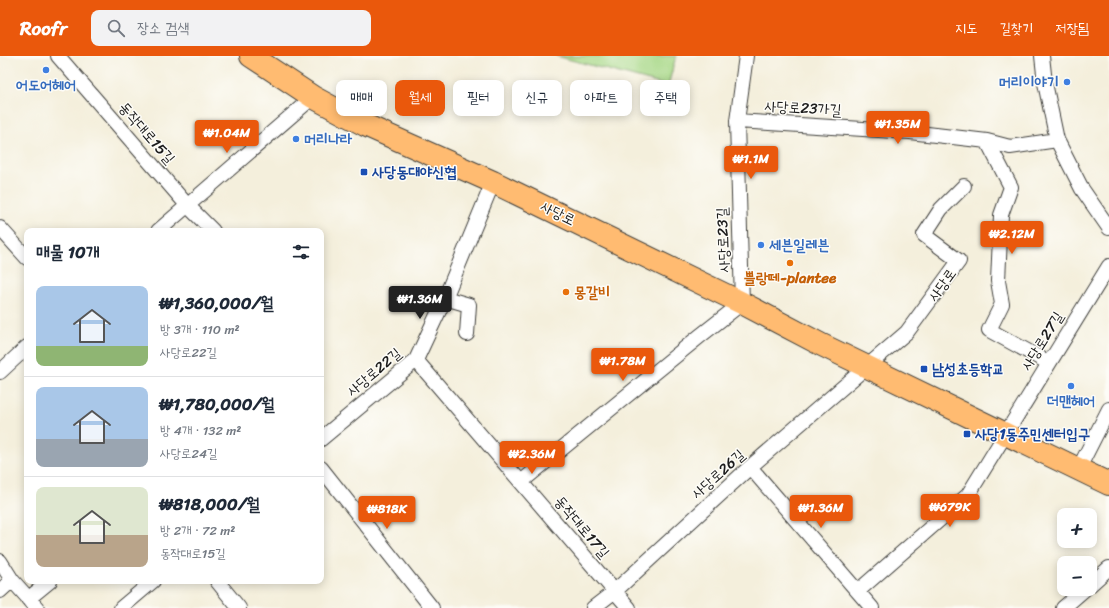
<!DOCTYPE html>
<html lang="ko">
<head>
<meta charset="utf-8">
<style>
  body { margin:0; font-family:Sriracha,"Poor Story",sans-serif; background:#f2f2f3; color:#1f2937; height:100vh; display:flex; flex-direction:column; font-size:15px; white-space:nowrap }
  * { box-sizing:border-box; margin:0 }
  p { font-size:13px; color:#747a83 }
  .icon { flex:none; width:22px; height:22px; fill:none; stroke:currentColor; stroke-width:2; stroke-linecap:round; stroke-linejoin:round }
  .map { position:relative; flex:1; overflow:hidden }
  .sheet { position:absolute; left:24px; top:172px; width:300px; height:356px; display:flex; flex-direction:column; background:#fff; border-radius:8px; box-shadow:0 2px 10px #0003 }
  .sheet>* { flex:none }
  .guide { position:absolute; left:336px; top:24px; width:380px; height:36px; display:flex; gap:8px }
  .fabs { position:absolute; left:1057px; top:452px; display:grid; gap:8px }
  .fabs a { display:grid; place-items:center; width:40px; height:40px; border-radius:8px; background:#fff; box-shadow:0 2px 10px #0003; font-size:20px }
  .price { position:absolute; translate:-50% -34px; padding:0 9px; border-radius:4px; background:#ea580c; color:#fff; font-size:13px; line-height:26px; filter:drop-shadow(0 1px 2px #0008) }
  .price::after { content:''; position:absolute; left:50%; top:24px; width:12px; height:9px; margin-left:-6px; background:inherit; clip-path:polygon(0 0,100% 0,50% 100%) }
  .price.current { background:#222; color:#fff }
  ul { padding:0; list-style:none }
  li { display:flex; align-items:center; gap:12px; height:100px; padding:0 12px }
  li+li { border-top:1px solid #e0e1e3 }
  li span { display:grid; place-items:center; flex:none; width:112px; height:80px; border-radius:8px; color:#555 }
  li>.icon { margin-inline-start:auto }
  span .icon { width:48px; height:48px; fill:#fffc; stroke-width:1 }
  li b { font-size:17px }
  h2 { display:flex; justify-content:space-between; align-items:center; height:48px; padding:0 12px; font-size:17px }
  .chip { padding:0 14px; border-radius:8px; background:#fff; box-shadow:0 2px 10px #0003; font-size:14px; line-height:36px }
  .chip.current { background:#ea580c; color:#fff }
  header { display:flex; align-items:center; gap:24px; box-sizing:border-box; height:56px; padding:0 20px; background:#ea580c; color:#fff }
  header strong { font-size:19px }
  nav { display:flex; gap:22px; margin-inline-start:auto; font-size:14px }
  .search { width:280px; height:36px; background:#f2f2f3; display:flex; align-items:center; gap:10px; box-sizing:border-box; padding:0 14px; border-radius:8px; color:#747a83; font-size:15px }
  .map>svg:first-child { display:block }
</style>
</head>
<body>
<header>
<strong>Roofr</strong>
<div class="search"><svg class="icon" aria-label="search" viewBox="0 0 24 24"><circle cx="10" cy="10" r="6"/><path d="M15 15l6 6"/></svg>장소 검색</div>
<nav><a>지도</a><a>길찾기</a><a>저장됨</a></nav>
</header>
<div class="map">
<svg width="1109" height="552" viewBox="0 0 1109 552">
  <rect width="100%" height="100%" fill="#fdfcf7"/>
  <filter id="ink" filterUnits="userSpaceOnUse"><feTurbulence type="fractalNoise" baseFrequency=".025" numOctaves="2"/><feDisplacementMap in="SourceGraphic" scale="8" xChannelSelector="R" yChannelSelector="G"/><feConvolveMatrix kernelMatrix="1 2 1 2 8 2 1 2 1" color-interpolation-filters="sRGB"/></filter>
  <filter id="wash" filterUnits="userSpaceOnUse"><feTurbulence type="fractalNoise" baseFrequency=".012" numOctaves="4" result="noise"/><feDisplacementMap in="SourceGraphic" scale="16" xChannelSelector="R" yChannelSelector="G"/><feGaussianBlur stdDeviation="0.9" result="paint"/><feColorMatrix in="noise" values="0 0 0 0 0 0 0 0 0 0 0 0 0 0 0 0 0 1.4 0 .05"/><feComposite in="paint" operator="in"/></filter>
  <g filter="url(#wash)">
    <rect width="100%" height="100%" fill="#f4efdc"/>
    <path fill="#a7d887" stroke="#627a52" d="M556 0H676L668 30Z"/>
  </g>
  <g filter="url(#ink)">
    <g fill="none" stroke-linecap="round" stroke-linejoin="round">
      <g stroke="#3c3c39" stroke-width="16">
        <path id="minor" d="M58 0 187 149 213 175
          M1042 0 1045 27 1057 84 1082 133 1109 172
          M737 65 910 76 987 85 1010 91 1057 84
          M987 85 1011 131 1001 159 998 225 1002 248 989 274 1049 307
          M0 172 27 202
          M158 175 313 41
          M445 242 469 249 467 278
          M416 304 629 552
          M0 316 27 291
          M321 383 416 304 445 242 493 126
          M750 411 872 552
          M321 412 432 552
          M1078 414 1109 353
          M521 426 700 280 742 247 737 65 746 0
          M0 505 12 524 37 552
          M217 525 239 552
          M1090 529 1109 512
          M0 535 12 524
          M858 535 968 439 1109 210
          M28 543 50 525
          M121 552 153 525
          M593 552 615 535 750 411 907 276 959 205 924 179 941 153 964 130
          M1063 552 1085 533"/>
      </g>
      <g stroke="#3c3c39" stroke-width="24">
        <path id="primary" d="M251 0 313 41 365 69 493 126 742 247 822 289 1109 428"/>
      </g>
      <use href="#minor" stroke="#fff" stroke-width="14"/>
      <use href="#primary" stroke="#ffbb71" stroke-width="22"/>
    </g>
  </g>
  <g fill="#3f7fe0" stroke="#fdfcf7" stroke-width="1.5">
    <circle cx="46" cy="14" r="4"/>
    <circle cx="1067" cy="26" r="4"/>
    <circle cx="296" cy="83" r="4"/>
    <circle cx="761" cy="189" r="4"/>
    <circle cx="1071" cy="330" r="4"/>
  </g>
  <g fill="#1a4fb4" stroke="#fdfcf7" stroke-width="1.5">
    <rect x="360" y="112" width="8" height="8" rx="2"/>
    <rect x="920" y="309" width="8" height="8" rx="2"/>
    <rect x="963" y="374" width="8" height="8" rx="2"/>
  </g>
  <g fill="#e8710a" stroke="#fdfcf7" stroke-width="1.5">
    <circle cx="790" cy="207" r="4"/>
    <circle cx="566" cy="236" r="4"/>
  </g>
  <g text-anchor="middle" stroke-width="3" stroke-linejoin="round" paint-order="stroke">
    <g font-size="15" font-weight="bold" fill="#366cbe" stroke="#fdfcf7">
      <text x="1059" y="31" text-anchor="end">머리이야기</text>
      <text x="46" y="34">어도어헤어</text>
      <text x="304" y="88" text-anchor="start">머리나라</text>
      <text x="769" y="194" text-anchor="start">세븐일레븐</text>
      <text x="1071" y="350">더맨헤어</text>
    </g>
    <g font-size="15" fill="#1c1c1c" stroke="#fdfcf7">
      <text transform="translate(803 52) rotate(3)" y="5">사당로23가길</text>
      <text transform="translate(147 77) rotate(49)" y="5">동작대로15길</text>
      <text transform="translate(558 157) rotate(26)" y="5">사당로</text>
      <text transform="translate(723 184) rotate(-92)" y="5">사당로23길</text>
      <text transform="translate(942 229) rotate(-54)" y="5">사당로</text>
      <text transform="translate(1042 285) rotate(-58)" y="5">사당로27길</text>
      <text transform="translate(374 316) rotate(-40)" y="5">사당로22길</text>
      <text transform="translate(718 418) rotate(-42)" y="5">사당로26길</text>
      <text transform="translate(582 471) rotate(50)" y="5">동작대로17길</text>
    </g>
    <g font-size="15" font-weight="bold" fill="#164399" stroke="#fdfcf7" text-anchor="start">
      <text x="372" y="121">사당동대야신협</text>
      <text x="932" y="318">남성초등학교</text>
      <text x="975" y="383">사당1동주민센터입구</text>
    </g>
    <g font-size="15" font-weight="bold" fill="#c56008" stroke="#fdfcf7">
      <text x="790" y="227">쁠랑떼-plantee</text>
      <text x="574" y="241" text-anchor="start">몽갈비</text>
    </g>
  </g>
</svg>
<div class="fabs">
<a>+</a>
<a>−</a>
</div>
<b class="price" style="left:898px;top:89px">₩1.35M</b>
<b class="price" style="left:227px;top:98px">₩1.04M</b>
<b class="price" style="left:751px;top:124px">₩1.1M</b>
<b class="price" style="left:1012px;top:199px">₩2.12M</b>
<b class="price current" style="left:420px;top:264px">₩1.36M</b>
<b class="price" style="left:623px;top:326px">₩1.78M</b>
<b class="price" style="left:532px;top:419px">₩2.36M</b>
<b class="price" style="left:950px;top:472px">₩679K</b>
<b class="price" style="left:821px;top:473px">₩1.36M</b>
<b class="price" style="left:387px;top:474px">₩818K</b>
<div class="guide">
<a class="chip">매매</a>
<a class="chip current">월세</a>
<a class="chip">필터</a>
<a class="chip">신규</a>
<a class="chip">아파트</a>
<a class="chip">주택</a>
</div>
<section class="sheet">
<h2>매물 10개<svg class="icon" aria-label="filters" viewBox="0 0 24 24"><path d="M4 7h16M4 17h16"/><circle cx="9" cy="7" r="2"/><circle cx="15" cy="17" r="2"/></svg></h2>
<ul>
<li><span style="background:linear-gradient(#a9c7e8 75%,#8fb573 0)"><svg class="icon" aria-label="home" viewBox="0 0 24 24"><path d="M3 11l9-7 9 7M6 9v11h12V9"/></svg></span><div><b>₩1,360,000/월</b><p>방 3개 · 110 m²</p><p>사당로22길</p></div></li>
<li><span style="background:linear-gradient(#a9c7e8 65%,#9aa5b1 0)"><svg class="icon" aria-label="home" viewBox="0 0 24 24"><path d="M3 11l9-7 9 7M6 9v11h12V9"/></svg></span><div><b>₩1,780,000/월</b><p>방 4개 · 132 m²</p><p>사당로24길</p></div></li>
<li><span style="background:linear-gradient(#dfe7d0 60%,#b9a48a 0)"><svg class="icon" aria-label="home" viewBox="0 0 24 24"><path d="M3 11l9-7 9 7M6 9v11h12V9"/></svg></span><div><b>₩818,000/월</b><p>방 2개 · 72 m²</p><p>동작대로15길</p></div></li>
</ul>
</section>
</div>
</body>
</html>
